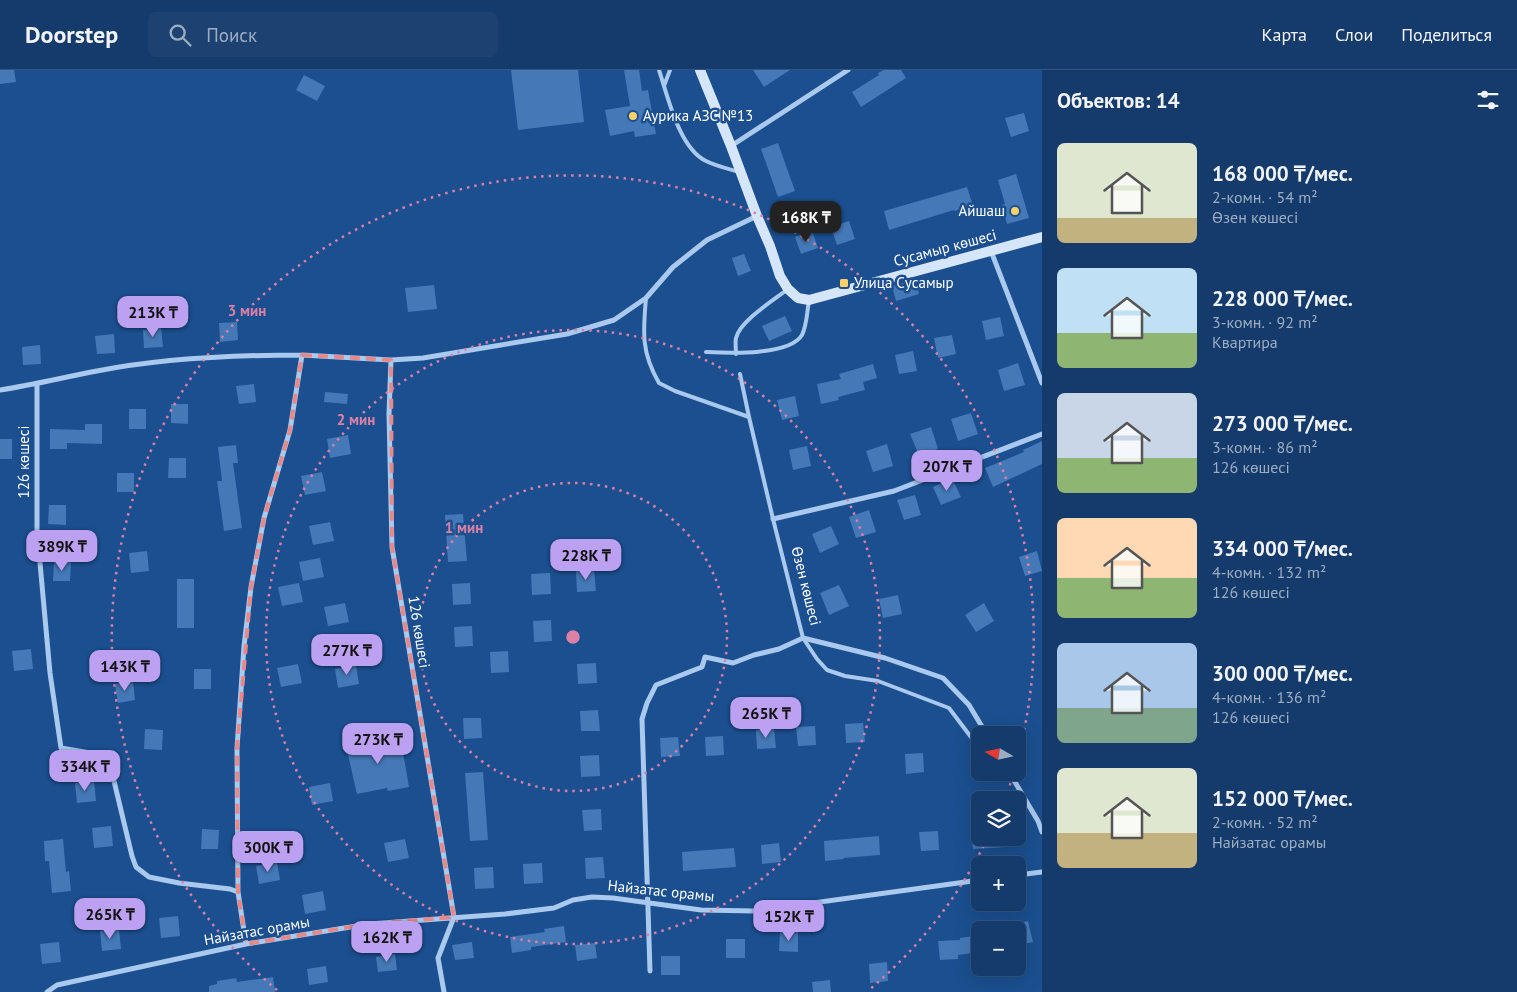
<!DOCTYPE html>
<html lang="ru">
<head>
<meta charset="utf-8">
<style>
  body { margin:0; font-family:"PT Sans",sans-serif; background:#1d4271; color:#f1f3f6; height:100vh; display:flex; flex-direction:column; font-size:19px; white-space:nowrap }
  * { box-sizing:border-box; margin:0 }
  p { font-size:16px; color:#9dadc1 }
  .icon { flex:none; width:28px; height:28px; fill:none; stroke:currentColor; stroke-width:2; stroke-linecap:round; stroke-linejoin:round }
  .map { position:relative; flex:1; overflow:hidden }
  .panel { display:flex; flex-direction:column; background:#143b6b; width:475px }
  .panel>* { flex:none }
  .needle { width:32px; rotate:279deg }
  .tools { position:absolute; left:971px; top:656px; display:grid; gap:10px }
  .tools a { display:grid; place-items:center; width:55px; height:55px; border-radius:8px; background:#143b6b; box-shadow:0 5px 20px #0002,0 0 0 1px #33557e; font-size:25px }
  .price { position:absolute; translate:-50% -42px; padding:0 11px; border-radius:10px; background:#bca0f2; color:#111; font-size:16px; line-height:32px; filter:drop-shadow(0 1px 2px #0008) }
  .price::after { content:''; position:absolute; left:50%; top:30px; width:15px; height:11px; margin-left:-8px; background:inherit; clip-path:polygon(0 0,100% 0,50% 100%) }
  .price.active { background:#222; color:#fff }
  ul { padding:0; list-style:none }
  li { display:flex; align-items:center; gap:15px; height:125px; padding:0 15px }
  li span { display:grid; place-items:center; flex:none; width:140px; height:100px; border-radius:8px; color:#555 }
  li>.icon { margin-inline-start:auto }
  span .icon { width:60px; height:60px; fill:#fffc; stroke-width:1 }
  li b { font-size:21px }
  h2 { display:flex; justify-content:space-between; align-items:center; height:60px; padding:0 15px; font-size:21px }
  header { display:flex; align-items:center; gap:30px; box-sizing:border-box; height:70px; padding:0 25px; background:#143b6b; border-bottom:1px solid #33557e }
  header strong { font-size:24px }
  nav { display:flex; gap:28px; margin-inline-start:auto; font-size:18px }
  .search { width:350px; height:45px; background:#1d4271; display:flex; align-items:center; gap:12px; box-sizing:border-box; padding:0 18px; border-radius:8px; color:#9dadc1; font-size:19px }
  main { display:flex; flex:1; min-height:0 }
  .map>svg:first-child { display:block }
</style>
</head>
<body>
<header>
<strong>Doorstep</strong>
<div class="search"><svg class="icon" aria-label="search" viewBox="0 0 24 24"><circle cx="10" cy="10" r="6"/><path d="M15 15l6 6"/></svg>Поиск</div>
<nav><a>Карта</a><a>Слои</a><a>Поделиться</a></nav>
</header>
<main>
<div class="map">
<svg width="1042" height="922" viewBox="0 0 1042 922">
  <rect width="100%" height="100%" fill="#1b4f8f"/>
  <path fill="#4478b7" d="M0 0H14L16 12 0 14Z
    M511 0H578L584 52 518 60Z
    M624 0H639L642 21 648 20 656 64 635 67 634 61 610 66 605 40 630 36Z
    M753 0H790L764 17Z
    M884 0H901L906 8 861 37 852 22 879 5 878 3Z
    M304 5 325 16 317 31 296 20Z
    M1024 43 1029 61 1011 67 1005 48Z
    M778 73 795 121 778 127 761 79Z
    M1016 104 1029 148 1007 154 1002 135 1005 134 998 110Z
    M967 117 973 136 955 141 954 140 889 160 884 141Z
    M849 151 855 169 837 175 831 157Z
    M812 161 818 178 801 184 795 167Z
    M744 184 751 201 738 206 732 188Z
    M915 210 919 224 896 231 892 216Z
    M434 215 437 239 408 242 405 218Z
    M785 246 792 261 769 271 762 256Z
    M1000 247 1004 266 986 270 982 251Z
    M237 252 238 270 220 272 219 253Z
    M161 258 163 277 144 278 143 260Z
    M114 264 115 283 97 284 95 266Z
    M952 265 956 284 938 288 934 268Z
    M40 275 41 294 23 295 22 277Z
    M913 281 917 301 899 304 895 285Z
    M1018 293 1025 315 1004 321 998 300Z
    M873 294 877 308 863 312 865 320 838 327 839 330 821 334 817 314 841 309 839 304Z
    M254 314 256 332 239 334 236 316Z
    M325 322 348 324 347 334 324 332Z
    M795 326 799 346 782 350 777 330Z
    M171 334H188V354L171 353Z
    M129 339H146V359H129Z
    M971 343 978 364 958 371 951 349Z
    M85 354H102V374L67 373V379H50V359L85 360Z
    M931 357 938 379 919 385 910 364Z
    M348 365 351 384 330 388 327 369Z
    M0 369H12V389H0Z
    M1042 371V394L993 417 985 398 1024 382 1023 380Z
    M887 374 893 396 873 402 866 381Z
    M236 375 238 393H233L242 458 224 461 217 411H222L218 377Z
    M807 376 811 396 793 400 789 380Z
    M169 388H186V408H168Z
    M322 402 326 421 305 425 301 406Z
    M117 403H134V422H117Z
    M952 408 961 427 941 435 933 417Z
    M915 425 921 445 904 450 897 430Z
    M49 435H66V455L48 454Z
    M869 440 876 462 856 468 849 447Z
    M463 444 467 491 448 492 445 445Z
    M330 452 334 471 313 475 309 456Z
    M831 456 839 474 820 483 812 464Z
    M147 481 149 501 131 503 129 483Z
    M1037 481 1042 501 1025 506 1019 487Z
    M320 488 324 507 303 511 299 492Z
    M54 492H71L70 511H53Z
    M594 500 596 521 577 522 576 501Z
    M550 503 551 524 532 525 531 504Z
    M177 509H194V558H177Z
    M299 513 303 532 282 536 278 517Z
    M470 513 471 534 453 535 452 514Z
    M839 515 849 536 829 545 820 523Z
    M898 525 902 544 883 548 879 529Z
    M345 533 349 552 328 556 324 537Z
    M984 533 994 551 976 562 965 545Z
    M551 550 552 571 534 572 533 551Z
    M472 556 473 576 455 577 454 557Z
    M31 579 33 599 14 601 12 581Z
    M508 581 509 602 491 603 490 582Z
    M596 593 597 613 578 614 577 594Z
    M298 594 302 613 281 617 277 598Z
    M356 595 359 614 338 618 335 599Z
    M194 599H211V619H194Z
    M133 611 135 630 118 633 115 614Z
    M598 640 600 661H581L580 641Z
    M463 648H481L482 668 464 669Z
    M863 653 865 672 846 673 845 654Z
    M815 656 816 675 798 676 796 657Z
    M145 659 163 660 162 680 144 679Z
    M774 659 776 678 757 679 756 660Z
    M400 665 409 717 388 721 387 718 357 724 346 676Z
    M723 666 724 685 706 686 705 667Z
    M678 667 680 686 661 687 660 668Z
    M923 683 924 702 906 704 905 684Z
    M599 685 600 706 581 707 580 686Z
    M483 702 488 770 470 771 465 703Z
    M94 711 96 731 77 733 75 713Z
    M330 713 333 731 312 735 309 717Z
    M601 739 602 760 584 761 582 740Z
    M111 756 113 776 94 778 92 758Z
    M202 759 219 760 218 779H201Z
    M938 761 939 780 921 781 919 762Z
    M879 766 880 785 843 788 844 789 825 791 824 771Z
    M972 768H1005V777L973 779Z
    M63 769 66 802 69 801 71 821 52 823 49 791H45L44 771Z
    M405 769 409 788 388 792 384 773Z
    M779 773 781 792 762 794 761 775Z
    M734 778 736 797 683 801 682 782Z
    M603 787 605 808 586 809 585 788Z
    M277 792 280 810 259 814 256 796Z
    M542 793 543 813 524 814 523 794Z
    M493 797 494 818 475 819 474 798Z
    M323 821 326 840 305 844 302 825Z
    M178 846 180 866 161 868 159 848Z
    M1028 851 1033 872 1018 875V854Z
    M564 856 566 872 531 877V880L512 883 510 867 545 862 544 859Z
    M119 859 121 879 102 881 100 861Z
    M780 862H798V882L779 881Z
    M980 865V882L958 885V889L940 890 938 871 960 870V868Z
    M726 869H745V888H726Z
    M59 872 61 892 42 894 40 874Z
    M472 872 474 888 455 890 452 875Z
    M595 873 597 888 577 891 575 875Z
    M395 884 397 900 378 902 376 887Z
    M661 886H680V905H661Z
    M887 892 888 911 870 913 869 894Z
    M326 896 328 912 309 915 307 899Z
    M273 907 275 922H209V916L217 914V911L236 908 237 912Z
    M830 910 831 922H813L812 912Z"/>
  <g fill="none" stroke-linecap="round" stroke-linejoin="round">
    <path stroke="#a9c9ee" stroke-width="4" d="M659 0C668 27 679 78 706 91 716 96 729 99 739 102
      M664 16 670 0
      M646 228C643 262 641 282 659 313L675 321 749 347 773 449 803 568 817 589 827 600 845 606 878 611 949 638 980 679
      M706 282C729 283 789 286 802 265 807 255 807 241 809 231
      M736 284C736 279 735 272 736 268 740 251 774 230 788 219
      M740 304 749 347"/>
    <path stroke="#a9c9ee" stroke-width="5" d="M731 76 848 0
      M991 181 1042 313
      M391 290 423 288 567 264 614 250 646 228 673 197 707 170 757 146
      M37 314V460L50 603 61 678 108 686 132 786 136 797 149 807 179 813 230 819 238 822
      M0 320C33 315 65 307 97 301 164 288 234 285 302 285
      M773 449 894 421 1042 364
      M1009 702 1038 751 1042 762
      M1018 805 1042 802
      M246 874 238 822 237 678 244 576 251 517 264 448 290 360 302 285 391 290 389 344 392 477 454 847 438 888 444 922
      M650 901 642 649 647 633 656 615 702 597 705 587 733 593 754 585 779 579 803 568 885 588 943 608 969 635 987 665
      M47 922 57 915 246 874 369 854 505 844 554 838 573 830 592 827 613 828 701 840 755 841 980 810"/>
    <path stroke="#d6e6fa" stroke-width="10" d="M700 0 731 76 757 146 770 176 780 206 788 219 798 228 809 230 1042 167"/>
  </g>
  <path fill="none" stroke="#e88989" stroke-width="4" stroke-dasharray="10 6" stroke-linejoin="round" d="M302 285 391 290 392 477 454 847 369 854 246 874 238 822 237 678 251 517 264 448 290 360Z"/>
  <g fill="none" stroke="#dd80a5" stroke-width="2.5" stroke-dasharray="2.5 5">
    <circle cx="573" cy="567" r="154"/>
    <circle cx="573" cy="567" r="307"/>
    <path d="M1013 706A461 461 0 0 1 1005 728M987 769A461 461 0 0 1 869 920M277 920A461 461 0 1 1 1018 686"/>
  </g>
  <g fill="#ffd166" stroke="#1b4f8f" stroke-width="2">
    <circle cx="633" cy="46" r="5"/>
    <circle cx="1015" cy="141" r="5"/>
    <rect x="839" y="208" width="10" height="10" rx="2.5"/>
  </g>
  <g text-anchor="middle" stroke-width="5" stroke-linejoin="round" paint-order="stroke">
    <g font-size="15" fill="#fff" stroke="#1b4f8f" text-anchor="start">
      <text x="643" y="51">Аурика АЗС №13</text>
      <text x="1005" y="146" text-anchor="end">Айшаш</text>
      <text x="854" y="218">Улица Сусамыр</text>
    </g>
    <g font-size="15" fill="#fff" stroke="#1b4f8f">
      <text transform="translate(945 178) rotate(-15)" y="5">Сусамыр көшесі</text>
      <text transform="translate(24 392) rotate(-90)" y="5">126 көшесі</text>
      <text transform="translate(806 516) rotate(76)" y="5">Өзен көшесі</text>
      <text transform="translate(419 562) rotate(81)" y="5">126 көшесі</text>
      <text transform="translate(661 821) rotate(6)" y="5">Найзатас орамы</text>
      <text transform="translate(257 861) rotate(-10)" y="5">Найзатас орамы</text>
    </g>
  </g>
  <circle cx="573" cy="567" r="8" fill="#dd80a5" stroke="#1b4f8f" stroke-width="2.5"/>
  <g font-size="15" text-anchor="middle" font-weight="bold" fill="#dd80a5" stroke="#1b4f8f" stroke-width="5" stroke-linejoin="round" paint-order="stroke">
    <text x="247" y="246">3 мин</text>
    <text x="356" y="355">2 мин</text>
    <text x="464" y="463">1 мин</text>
  </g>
</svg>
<div class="tools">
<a><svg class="needle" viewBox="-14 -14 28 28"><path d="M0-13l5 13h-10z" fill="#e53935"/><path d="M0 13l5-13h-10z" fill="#9dadc1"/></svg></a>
<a><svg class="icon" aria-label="layers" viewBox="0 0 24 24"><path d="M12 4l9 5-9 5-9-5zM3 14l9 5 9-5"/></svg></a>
<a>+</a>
<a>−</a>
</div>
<b class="price active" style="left:806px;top:173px">168K ₸</b>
<b class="price" style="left:153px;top:268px">213K ₸</b>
<b class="price" style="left:947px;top:422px">207K ₸</b>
<b class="price" style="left:62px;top:502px">389K ₸</b>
<b class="price" style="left:586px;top:511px">228K ₸</b>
<b class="price" style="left:347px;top:606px">277K ₸</b>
<b class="price" style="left:125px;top:622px">143K ₸</b>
<b class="price" style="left:766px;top:669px">265K ₸</b>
<b class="price" style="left:378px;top:695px">273K ₸</b>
<b class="price" style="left:85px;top:722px">334K ₸</b>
<b class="price" style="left:268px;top:803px">300K ₸</b>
<b class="price" style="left:110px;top:870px">265K ₸</b>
<b class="price" style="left:789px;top:872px">152K ₸</b>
<b class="price" style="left:387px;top:893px">162K ₸</b>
</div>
<section class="panel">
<h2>Объектов: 14<svg class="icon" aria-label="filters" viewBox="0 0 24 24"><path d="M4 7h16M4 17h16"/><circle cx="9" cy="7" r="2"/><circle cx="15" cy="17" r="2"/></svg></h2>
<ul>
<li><span style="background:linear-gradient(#dfe7d0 75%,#c2b280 0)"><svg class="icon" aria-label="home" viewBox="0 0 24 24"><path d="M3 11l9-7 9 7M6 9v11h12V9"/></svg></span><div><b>168 000 ₸/мес.</b><p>2-комн. · 54 m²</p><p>Өзен көшесі</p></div></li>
<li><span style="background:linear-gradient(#bfe0f5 65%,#8fb573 0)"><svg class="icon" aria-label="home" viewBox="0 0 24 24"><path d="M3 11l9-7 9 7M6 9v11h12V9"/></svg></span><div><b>228 000 ₸/мес.</b><p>3-комн. · 92 m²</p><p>Квартира</p></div></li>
<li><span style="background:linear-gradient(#c9d6e8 65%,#8fb573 0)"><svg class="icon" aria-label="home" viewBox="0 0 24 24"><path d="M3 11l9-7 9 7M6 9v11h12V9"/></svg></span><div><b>273 000 ₸/мес.</b><p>3-комн. · 86 m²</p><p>126 көшесі</p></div></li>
<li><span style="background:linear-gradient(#ffd9b3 60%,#8fb573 0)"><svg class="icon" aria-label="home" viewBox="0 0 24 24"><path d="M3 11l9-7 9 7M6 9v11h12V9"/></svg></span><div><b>334 000 ₸/мес.</b><p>4-комн. · 132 m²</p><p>126 көшесі</p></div></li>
<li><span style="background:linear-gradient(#a9c7e8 65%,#7fa58c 0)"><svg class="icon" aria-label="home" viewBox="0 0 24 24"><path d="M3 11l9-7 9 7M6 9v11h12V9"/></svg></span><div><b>300 000 ₸/мес.</b><p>4-комн. · 136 m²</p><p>126 көшесі</p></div></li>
<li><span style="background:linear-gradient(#dfe7d0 65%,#c2b280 0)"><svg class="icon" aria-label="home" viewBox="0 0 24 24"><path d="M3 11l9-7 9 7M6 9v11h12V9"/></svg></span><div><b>152 000 ₸/мес.</b><p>2-комн. · 52 m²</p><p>Найзатас орамы</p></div></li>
</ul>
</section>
</main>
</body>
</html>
